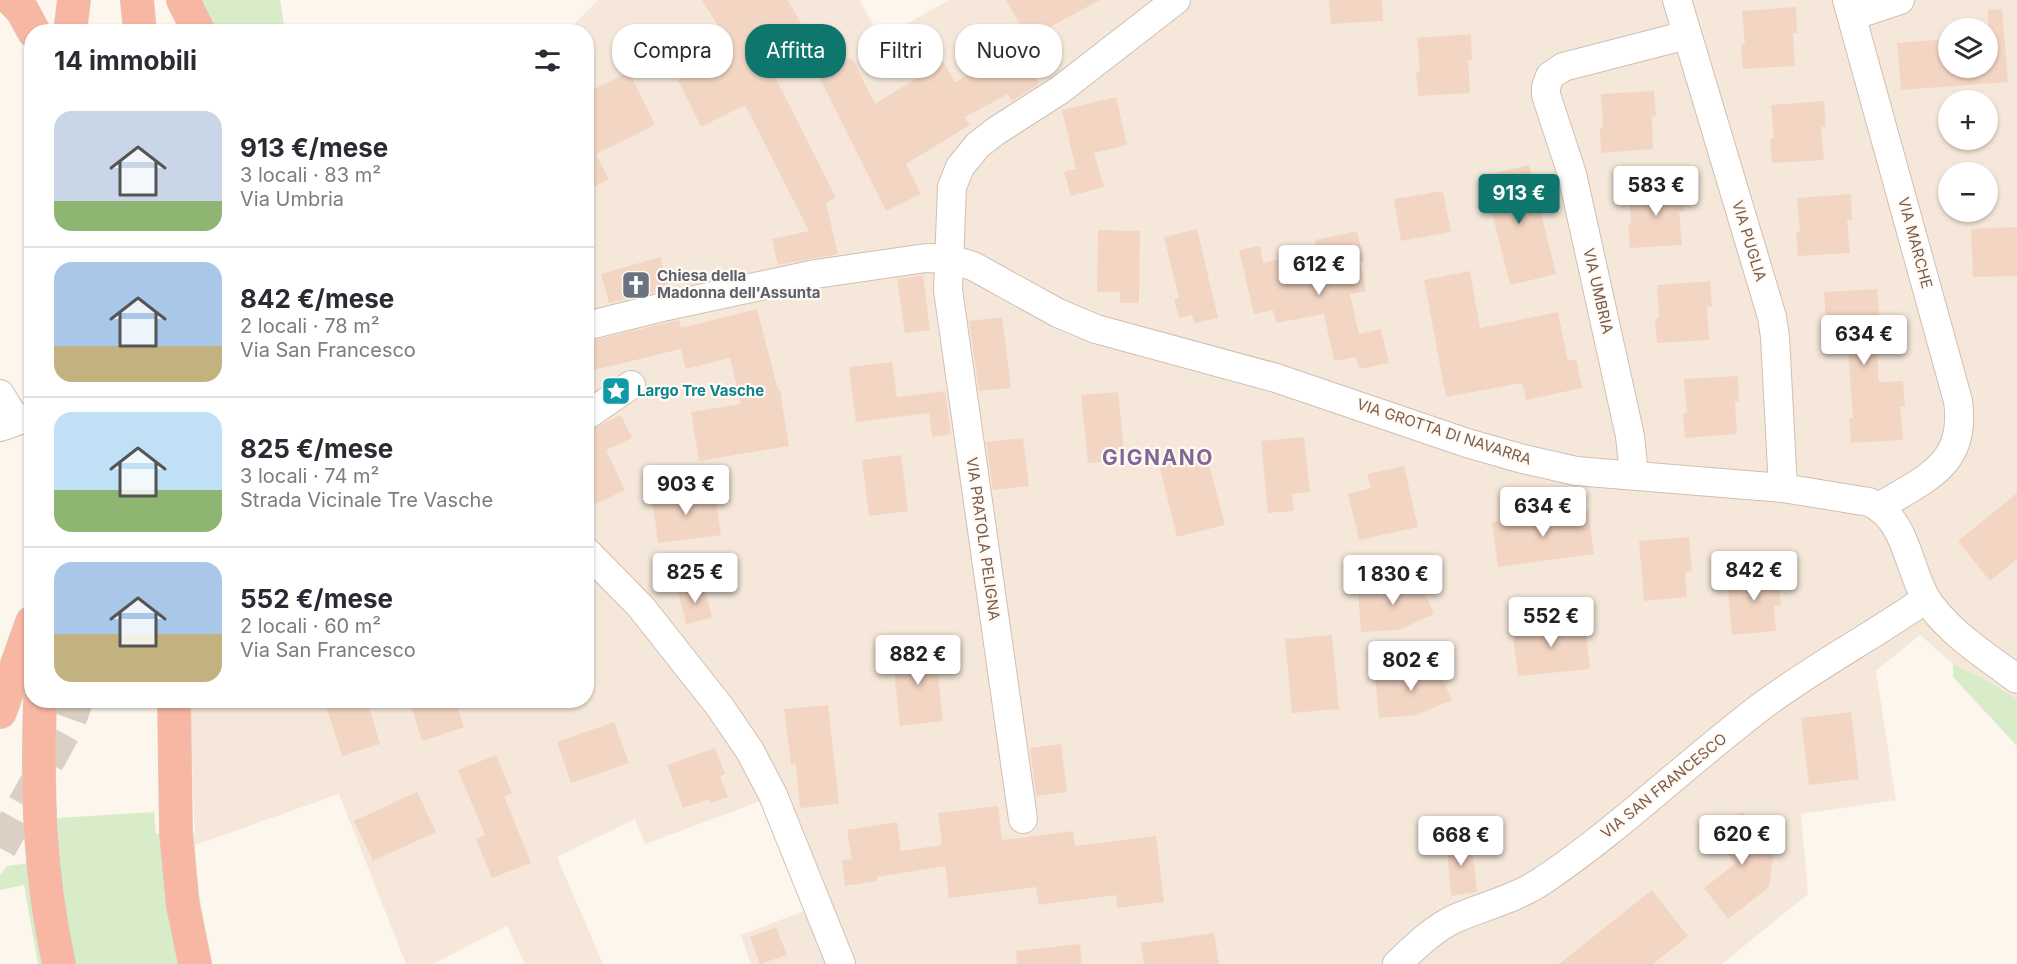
<!DOCTYPE html>
<html lang="it">
<head>
<meta charset="utf-8">
<style>
  body { margin:0; font-family:Inter,sans-serif; background:#f7f7f7; color:#2b2b33; height:100vh; display:flex; flex-direction:column; font-size:22px; white-space:nowrap }
  * { box-sizing:border-box; margin:0 }
  p { font-size:20px; color:#7c7c81 }
  .icon { flex:none; width:33px; height:33px; fill:none; stroke:currentColor; stroke-width:2; stroke-linecap:round; stroke-linejoin:round }
  .map { position:relative; flex:1; overflow:hidden }
  .side { position:absolute; left:24px; top:24px; width:570px; height:684px; display:flex; flex-direction:column; background:#fff; border-radius:24px; box-shadow:0 2px 4px #0004 }
  .side>* { flex:none }
  .top-card { position:absolute; left:612px; top:24px; width:570px; height:54px; display:flex; gap:12px }
  .controls { position:absolute; left:1938px; top:18px; display:grid; gap:12px }
  .controls a { display:grid; place-items:center; width:60px; height:60px; border-radius:50%; background:#fff; box-shadow:0 2px 4px #0004; font-size:30px }
  .price { position:absolute; translate:-50% -51px; padding:0 14px; border-radius:6px; background:#fff; color:#222; font-size:20px; line-height:39px; filter:drop-shadow(0 2px 3px #0008) }
  .price::after { content:''; position:absolute; left:50%; top:36px; width:18px; height:14px; margin-left:-9px; background:inherit; clip-path:polygon(0 0,100% 0,50% 100%) }
  .price.selected { background:#0f766e; color:#fff }
  ul { padding:0; list-style:none }
  li { display:flex; align-items:center; gap:18px; height:150px; padding:0 30px }
  li+li { border-top:2px solid #e1e1e2 }
  li span { display:grid; place-items:center; flex:none; width:168px; height:120px; border-radius:18px; color:#555 }
  li>.icon { margin-inline-start:auto }
  span .icon { width:72px; height:72px; fill:#fffc; stroke-width:1 }
  li b { font-size:26px }
  h2 { display:flex; justify-content:space-between; align-items:center; height:72px; padding:0 30px; font-size:26px }
  .pill { padding:0 21px; border-radius:24px; background:#fff; box-shadow:0 2px 4px #0004; font-size:21px; line-height:54px }
  .pill.selected { background:#0f766e; color:#fff }
  .map>svg:first-child { display:block }
</style>
</head>
<body>
<div class="map">
<svg width="2017" height="964" viewBox="0 0 2017 964">
  <rect width="100%" height="100%" fill="#fdf6ec"/>
  <path fill="#f5e8da" fill-rule="evenodd" d="M598 0H860L880 39 949 0H2017V699L1983 678 1953 664 1920 635 1876 671 1896 800 1801 814 1808 894 1722 964H751L741 935 809 909 761 801 645 844 635 819 557 857 603 964H525L507 926 433 964H406L339 794 195 845 190 701 586 700V32L567 31ZM1948 28H1988V68H1948ZM1948 100H1988V140H1948ZM1948 172H1988V212H1948Z"/>
  <path fill="#d8ecc9" d="M193 0H280L285 31H209Z
    M1953 664 1983 678 2017 699V746L1953 677Z
    M154 812 156 834 194 832 197 884 212 964H38L24 885 0 890V875L7 866 60 859 57 818Z"/>
  <path fill="#f3d5c3" d="M702 0H788L819 56 776 79 836 198 826 203 838 254 778 265 772 239 809 231 745 105 701 127 678 80 734 52Z
    M1006 0H1100L1028 39Z
    M1329 0H1382L1383 21 1331 24Z
    M1796 7 1797 33H1793L1795 66 1743 69 1741 45 1745 44 1742 11Z
    M2002 9 2008 82 1901 90 1897 43 1948 39V68H1988V10Z
    M1471 34 1472 60H1468L1470 93 1418 96 1416 72 1420 71 1417 38Z
    M1019 48 1039 84 1012 101 1008 94 965 117 970 125 906 164 921 194 886 211 818 75 852 58 875 104 943 62 955 82Z
    M629 72 655 125 596 154 609 179 586 191V93Z
    M1654 91 1656 116 1652 117 1653 149 1601 153 1600 128H1603L1601 94Z
    M1116 97 1127 145 1094 153 1104 187 1071 196 1064 172 1076 169 1062 110Z
    M1824 101 1826 127H1821L1824 160 1772 163 1770 139 1774 138 1771 105Z
    M1529 165 1556 274 1510 285 1483 176Z
    M1682 186 1684 212H1679L1682 245 1630 248 1628 223H1631L1629 189Z
    M1443 191 1451 232 1401 241 1394 199Z
    M1851 194 1852 220H1847L1850 253 1798 256 1796 232H1800L1797 198Z
    M2017 227V276L1973 277 1971 229Z
    M1197 229 1218 318 1194 323 1192 315 1179 318 1174 299 1179 298 1164 237Z
    M1098 230 1140 231 1139 303H1120V292H1097Z
    M1357 231 1364 261 1360 262 1366 291 1350 294 1359 334 1381 329 1389 363 1359 369 1356 357 1334 361 1324 314 1276 323 1273 310 1254 314 1239 250 1260 246 1263 263 1279 259 1282 276 1321 268 1315 240Z
    M660 257 669 289 609 303 601 274Z
    M1470 271 1480 328 1558 312 1568 361 1576 359 1582 388 1526 400 1522 383 1446 397 1424 280Z
    M923 275 930 330 905 333 897 279Z
    M1710 281 1712 307H1707L1709 340 1657 343 1655 319 1659 318 1657 285Z
    M1877 289 1879 314 1874 315 1879 382 1903 381 1905 406 1900 407 1903 440 1851 443 1849 418H1853L1848 349 1824 351 1822 326H1826L1824 292Z
    M757 309 778 390H780L789 446 699 461 691 412 741 404 730 358 686 369 681 349 586 372V342L679 320 681 328Z
    M1002 317 1011 388 979 391 969 321Z
    M892 362 897 397 945 391 951 434 932 437 929 413 856 422 849 367Z
    M1738 376 1739 401 1735 402 1737 434 1685 438 1683 414 1687 413 1684 379Z
    M1118 392 1125 460 1088 463 1081 395Z
    M621 415 632 438 606 450 625 490 592 506 586 496V432Z
    M1304 437 1310 492 1292 494 1294 511 1268 513 1261 441Z
    M1023 438 1029 486 993 490 986 442Z
    M1206 453 1225 525 1177 537 1159 465Z
    M901 455 908 511 869 516 862 460Z
    M1404 466 1418 527 1359 540 1348 494 1371 488 1367 474Z
    M714 489 721 535 658 543 652 497Z
    M2017 493V559L1990 581 1958 541Z
    M1588 510 1594 554 1498 567 1492 522Z
    M1689 537 1692 571 1685 572 1687 597 1644 601 1639 541Z
    M1778 571 1781 605 1774 606 1776 631 1732 635 1727 575Z
    M1417 575 1434 614 1399 630 1361 632 1358 589 1391 587Z
    M704 584 712 618 686 624 678 590Z
    M1584 619 1590 669 1518 676 1512 627Z
    M1332 635 1339 709 1292 713 1285 639Z
    M935 646 943 721 900 726 892 651Z
    M1434 661 1452 700 1417 715 1379 718 1375 675 1409 673Z
    M324 700H367L380 744 342 756Z
    M409 700H455L464 727 422 741Z
    M828 705 839 804 800 808 796 764 791 765 784 709Z
    M1851 712 1859 779 1809 785 1801 718Z
    M614 722 629 763 571 783 557 742Z
    M1061 744 1067 792 1036 796 1030 748Z
    M715 748 725 774 720 776 728 797 711 803 709 799 683 808 667 765Z
    M496 755 512 793 504 796 531 863 492 878 476 839 485 835 458 770Z
    M417 792 436 832 373 861 354 821Z
    M998 806 1002 840 1073 831 1075 846 1156 836 1164 902 1117 908 1116 895 1039 905 1036 887 949 898 945 866 877 877V881L845 886 842 860 852 859 847 830 897 822 901 851 942 845 938 813Z
    M1742 812 1774 852 1769 887 1728 919 1704 888 1735 864 1713 835Z
    M1471 839 1477 892 1451 896 1446 841Z
    M1652 890 1688 936 1653 964H1559Z
    M776 927 787 955 760 964 750 937Z
    M1214 933 1219 964H1144L1141 943Z
    M1080 944 1082 964H1017L1016 951Z"/>
  <g fill="none" stroke-linecap="round" stroke-linejoin="round">
    <path stroke="#dcd0c4" stroke-width="33" stroke-dasharray="33 16" stroke-linecap="butt" d="M0 848 68 725 77 700"/>
    <g stroke="#d1beb0" stroke-width="30">
      <path id="street" d="M1677 0 1772 317 1775 337 1783 488
        M1847 0 1958 401C1967 465 1926 478 1879 507
        M1852 16 1900 0
        M586 326 667 306 816 274 926 258 949 259 973 266 1058 313 1096 329 1276 378 1467 443 1523 459 1576 471 1783 488 1869 502C1910 520 1907 575 1932 607 1955 637 1988 657 2017 679
        M0 394 16 420
        M586 416 631 385
        M0 427 32 416
        M1634 475 1630 436 1572 174 1546 95V87L1550 76 1563 67 1687 35
        M586 551 641 607 720 707 750 751 773 795 841 964
        M1023 819 948 290 952 187 960 167 978 145 996 131 1060 90 1176 0
        M1397 964C1415 947 1432 930 1454 919 1484 906 1515 899 1542 881 1621 828 1690 760 1766 703 1818 665 1874 635 1926 599"/>
    </g>
    <g stroke="#dad1cd" stroke-width="34">
      <path id="highway" d="M12 0 22 10 34 32
        M137 0 140 32
        M183 0 199 32
        M70 32 74 0
        M40 700C37 793 39 873 59 964
        M174 700 176 834 183 906 195 964
        M0 712 32 622"/>
    </g>
    <use href="#street" stroke="#fff" stroke-width="28"/>
    <use href="#highway" stroke="#f7b7a3" stroke-width="33"/>
  </g>
  <defs>
    <g id="church-square" transform="scale(1.5)"><rect x="-9" y="-9" width="18" height="18" rx="4" fill="#6b7280" stroke="#fffaf3"/><path d="M-1.2-6h2.4v3.5h3.3v2.4h-3.3V6h-2.4V-.1h-3.3v-2.4h3.3Z" fill="#fff"/></g>
    <g id="sight-square" transform="scale(1.5)"><rect x="-9" y="-9" width="18" height="18" rx="4" fill="#0f9aa8" stroke="#fffaf3"/><path d="M0-6L1.8-2.2L6-1.7L2.9 1.2L3.7 5.4L0 3.3L-3.7 5.4L-2.9 1.2L-6-1.7L-1.8-2.2Z" fill="#fff"/></g>
  </defs>
  <g fill-rule="evenodd">
    <use href="#church-square" x="636" y="285"/>
    <use href="#sight-square" x="616" y="391"/>
  </g>
  <g text-anchor="middle" stroke-width="4.5" stroke-linejoin="round" paint-order="stroke">
    <g font-size="15" fill="#7a5c4d" stroke="#fffaf3">
      <text transform="translate(1749 241) rotate(73)" y="5">VIA PUGLIA</text>
      <text transform="translate(1915 243) rotate(75)" y="5">VIA MARCHE</text>
      <text transform="translate(1598 291) rotate(77)" y="5">VIA UMBRIA</text>
      <text transform="translate(1444 432) rotate(18)" y="5">VIA GROTTA DI NAVARRA</text>
      <text transform="translate(983 539) rotate(82)" y="5">VIA PRATOLA PELIGNA</text>
      <text transform="translate(1664 786) rotate(-39)" y="5">VIA SAN FRANCESCO</text>
    </g>
    <g font-size="15" font-weight="bold" fill="#5b616d" stroke="#fffaf3" text-anchor="start">
      <text x="657" y="281">Chiesa della<tspan x="657" dy="17">Madonna dell'Assunta</tspan></text>
    </g>
    <g font-size="15" font-weight="bold" fill="#0d838f" stroke="#fffaf3" text-anchor="start">
      <text x="637" y="396">Largo Tre Vasche</text>
    </g>
    <g font-size="21" font-weight="bold" letter-spacing="1.5" fill="#846695" stroke="#fffaf3">
      <text x="1158" y="465">GIGNANO</text>
    </g>
  </g>
</svg>
<div class="controls">
<a><svg class="icon" aria-label="layers" viewBox="0 0 24 24"><path d="M12 4l9 5-9 5-9-5zM3 14l9 5 9-5"/></svg></a>
<a>+</a>
<a>−</a>
</div>
<b class="price" style="left:1656px;top:217px">583 €</b>
<b class="price selected" style="left:1519px;top:225px">913 €</b>
<b class="price" style="left:1319px;top:296px">612 €</b>
<b class="price" style="left:1864px;top:366px">634 €</b>
<b class="price" style="left:686px;top:516px">903 €</b>
<b class="price" style="left:1543px;top:538px">634 €</b>
<b class="price" style="left:1754px;top:602px">842 €</b>
<b class="price" style="left:695px;top:604px">825 €</b>
<b class="price" style="left:1393px;top:606px">1 830 €</b>
<b class="price" style="left:1551px;top:648px">552 €</b>
<b class="price" style="left:918px;top:686px">882 €</b>
<b class="price" style="left:1411px;top:692px">802 €</b>
<b class="price" style="left:1742px;top:866px">620 €</b>
<b class="price" style="left:1461px;top:867px">668 €</b>
<div class="top-card">
<a class="pill">Compra</a>
<a class="pill selected">Affitta</a>
<a class="pill">Filtri</a>
<a class="pill">Nuovo</a>
</div>
<section class="side">
<h2>14 immobili<svg class="icon" aria-label="filters" viewBox="0 0 24 24"><path d="M4 7h16M4 17h16"/><circle cx="9" cy="7" r="2"/><circle cx="15" cy="17" r="2"/></svg></h2>
<ul>
<li><span style="background:linear-gradient(#c9d6e8 75%,#8fb573 0)"><svg class="icon" aria-label="home" viewBox="0 0 24 24"><path d="M3 11l9-7 9 7M6 9v11h12V9"/></svg></span><div><b>913 €/mese</b><p>3 locali · 83 m²</p><p>Via Umbria</p></div></li>
<li><span style="background:linear-gradient(#a9c7e8 70%,#c2b280 0)"><svg class="icon" aria-label="home" viewBox="0 0 24 24"><path d="M3 11l9-7 9 7M6 9v11h12V9"/></svg></span><div><b>842 €/mese</b><p>2 locali · 78 m²</p><p>Via San Francesco</p></div></li>
<li><span style="background:linear-gradient(#bfe0f5 65%,#8fb573 0)"><svg class="icon" aria-label="home" viewBox="0 0 24 24"><path d="M3 11l9-7 9 7M6 9v11h12V9"/></svg></span><div><b>825 €/mese</b><p>3 locali · 74 m²</p><p>Strada Vicinale Tre Vasche</p></div></li>
<li><span style="background:linear-gradient(#a9c7e8 60%,#c2b280 0)"><svg class="icon" aria-label="home" viewBox="0 0 24 24"><path d="M3 11l9-7 9 7M6 9v11h12V9"/></svg></span><div><b>552 €/mese</b><p>2 locali · 60 m²</p><p>Via San Francesco</p></div></li>
</ul>
</section>
</div>
</body>
</html>
